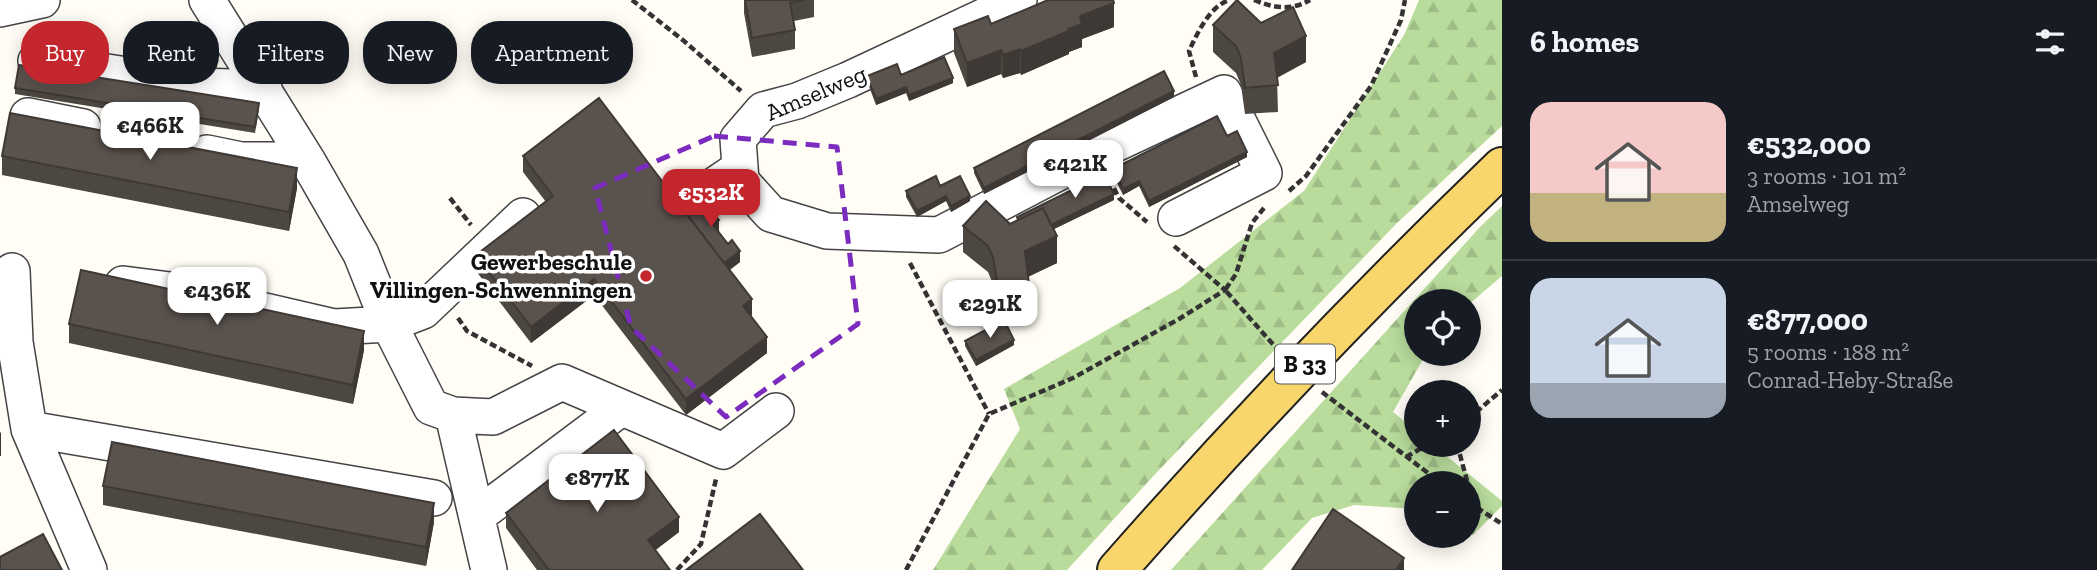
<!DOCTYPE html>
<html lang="en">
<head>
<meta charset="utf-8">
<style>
  body { margin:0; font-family:"Zilla Slab",serif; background:#20242c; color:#f1f3f6; height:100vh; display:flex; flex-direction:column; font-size:26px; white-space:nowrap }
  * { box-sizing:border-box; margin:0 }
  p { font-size:23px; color:#9ea1a6 }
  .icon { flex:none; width:38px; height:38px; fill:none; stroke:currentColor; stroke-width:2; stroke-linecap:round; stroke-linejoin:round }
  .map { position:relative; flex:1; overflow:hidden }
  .details { display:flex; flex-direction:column; background:#171b24; width:595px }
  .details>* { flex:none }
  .banner { position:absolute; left:21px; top:21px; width:665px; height:63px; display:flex; gap:14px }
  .fabs { position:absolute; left:1404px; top:289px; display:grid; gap:14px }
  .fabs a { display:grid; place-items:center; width:77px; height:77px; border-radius:50%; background:#171b24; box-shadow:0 4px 18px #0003; font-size:35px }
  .price { position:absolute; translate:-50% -60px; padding:0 16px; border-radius:14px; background:#fff; color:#222; font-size:23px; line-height:46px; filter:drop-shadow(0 2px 4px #0008) }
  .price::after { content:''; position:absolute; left:50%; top:42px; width:21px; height:16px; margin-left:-10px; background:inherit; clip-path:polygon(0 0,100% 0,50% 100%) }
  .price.selected { background:#c4262e; color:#fff }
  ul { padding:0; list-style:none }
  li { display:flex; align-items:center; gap:21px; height:175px; padding:0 28px }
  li+li { border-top:2px solid #363941 }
  li span { display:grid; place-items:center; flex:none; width:196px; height:140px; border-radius:21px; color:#555 }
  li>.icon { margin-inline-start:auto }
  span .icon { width:84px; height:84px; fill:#fffc; stroke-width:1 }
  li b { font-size:30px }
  h2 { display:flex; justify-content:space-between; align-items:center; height:84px; padding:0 28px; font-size:30px }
  .tag { padding:0 24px; border-radius:28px; background:#171b24; box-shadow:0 4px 18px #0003; font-size:24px; line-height:63px }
  .tag.selected { background:#c4262e; color:#fff }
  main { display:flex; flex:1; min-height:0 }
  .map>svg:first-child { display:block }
</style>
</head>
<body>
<main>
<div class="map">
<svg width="1502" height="570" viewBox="0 0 1502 570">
  <defs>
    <pattern id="forest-firs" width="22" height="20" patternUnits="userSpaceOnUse" patternTransform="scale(1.75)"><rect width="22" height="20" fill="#b9dc9c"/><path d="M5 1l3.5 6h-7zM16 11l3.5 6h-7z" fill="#9ebc85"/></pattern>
  </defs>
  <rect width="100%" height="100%" fill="#fffdf5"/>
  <path fill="url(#forest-firs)" d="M1419 0H1502V126L1397 223 1159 470 1067 570H933L1020 429 1004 389 1180 288 1304 191 1404 35Z
    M1502 206V276L1468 305V301H1416V354H1426L1393 412 1416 431V444L1433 445 1502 501V506L1473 535 1468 532V483H1416V509L1354 505 1312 518 1262 570H1171L1479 228Z"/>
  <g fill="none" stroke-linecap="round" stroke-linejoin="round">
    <g stroke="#444" stroke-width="38">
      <path id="minor" d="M207 0 307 160 361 254 389 324 431 407 453 415 493 417 562 382 723 451 776 411
        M1019 0 848 80 797 101 763 110 738 139 741 181 771 214 827 231 939 235 1096 153 1224 93 1264 173 1176 218
        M0 9 42 0
        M36 61 198 86 264 88
        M28 116 83 127
        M207 153 241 160H307
        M685 205 740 168
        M12 271 15 342 29 429 89 570
        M123 284 178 291 334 327 389 324 423 311 523 216
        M453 415 489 570
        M29 429 434 498
        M477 516 621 408"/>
    </g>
    <g stroke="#222" stroke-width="42">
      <path id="major" d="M1117 570C1240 430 1368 296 1502 167"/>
    </g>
    <path stroke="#333" stroke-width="4.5" stroke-dasharray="7 3.5" stroke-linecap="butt" d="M632 0 684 41 741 91
      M1254 0C1274 8 1291 11 1310 0
      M1196 77 1189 51C1197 34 1209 7 1229 0
      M1109 179 1119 198 1147 222
      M1289 191 1306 176 1371 86 1401 20 1405 0
      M450 198 471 225
      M1264 208 1252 223 1236 274 1225 290 1278 350
      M910 263 989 414
      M458 318 467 331 532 366
      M1322 392 1441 483
      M1468 419 1502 390
      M1457 444 1474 506
      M1406 457 1429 444
      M1468 502 1502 524
      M677 570 701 544 716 479
      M906 570 989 414 1073 378 1179 319 1225 290 1174 246"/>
    <use href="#minor" stroke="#fff" stroke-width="35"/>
    <use href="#major" stroke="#f9d66b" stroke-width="38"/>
  </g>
  <path fill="#4d4742" d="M744 0H814V17L794 21 795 30V49L752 57 744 13Z
    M991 24 1114 27 1082 39V47L1069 52V54L1021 75 1020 73 1003 78 1001 74 967 87 954 53V29Z
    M1213 25 1306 62 1277 78 1278 112 1245 114 1241 85 1236 73 1213 52Z
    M901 75 953 83 909 101 906 93 876 105 867 81V76Z
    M15 88 259 109 255 133 15 94Z
    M1174 97 984 194 974 173V168Z
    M1227 136 1247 157 1149 207 1139 186 1123 195 1113 175V169Z
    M2 156 297 188 289 231 2 175Z
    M523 156 668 196 679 209 684 210 719 231 740 262 729 270 752 315 750 316 767 353 686 415 594 295 531 343 476 271V255L546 202 523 172Z
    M940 186 970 201 951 212 946 201 917 217 906 197V191Z
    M1114 200 1054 229 1057 263 1028 277 1029 312 998 315 993 284 988 272 963 252V226L1010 224 1017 220V217Z
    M69 324 364 350 353 404 69 343Z
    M965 341 1014 345 976 366 965 346Z
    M103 486 434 522 426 566 103 505Z
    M506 513 679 532 655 550 670 570H537L506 528Z"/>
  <path fill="#3f3936" d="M1114 3V27L1082 39V47L1069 52V54L1021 75V51L1068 29 1080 16Z
    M1306 36V62L1274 79V53Z
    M1020 49V73L1003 78V55Z
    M1001 50V74L967 87V63Z
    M953 78V83L909 101V95Z
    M906 87V93L876 105V99Z
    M1174 91V97L984 194V188Z
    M1247 152V157L1149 207V201Z
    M297 168V188L289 231V212Z
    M1139 181V186L1123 195V189Z
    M1114 194V200L1027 242V237Z
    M946 196V201L917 217V211Z
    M970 196V201L951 212V206Z
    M719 220V231L713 236V225Z
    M1057 236V263L1025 278V251Z
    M740 251V262L722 276V265Z
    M594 279V295L531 343V327Z
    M752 299V315L743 322V306Z
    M364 331V350L353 404V385Z
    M767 337V353L686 415V399Z
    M1014 340V345L976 366V360Z
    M1 432V456H0V433Z
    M434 503V522L426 566V547Z
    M679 517V532L648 556V540Z
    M1404 558V570H1396Z"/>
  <path fill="#5a524d" stroke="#3f3936" stroke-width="2" d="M745 0H804L790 3 795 30 752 38Z
    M1048 0H1113L1114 3 1080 16 1082 24 1068 29 1069 31 1021 51 1020 49 1003 55 1001 50 967 63 954 29 988 16 991 24Z
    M1237 0 1261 23 1293 7 1306 36 1274 53 1278 85 1245 88 1241 58 1236 46 1213 25Z
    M944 57 953 78 909 95 906 87 876 99 867 76 897 64 901 75Z
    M19 65 259 103 255 127 15 88Z
    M1164 71 1174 91 984 188 974 168Z
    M599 98 668 189 665 191 679 209 681 207 752 299 743 306 767 337 686 399 594 279 531 327 476 255 553 196 523 156Z
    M10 113 297 168 289 212 2 156Z
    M1217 116 1227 136 1237 131 1247 152 1149 201 1139 181 1123 189 1113 169Z
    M1104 174 1114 194 1051 225 1043 208 1018 220 1017 217Z
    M936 176 940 186 960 176 970 196 951 206 946 196 917 211 906 191Z
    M701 197 719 220 713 225 728 244 732 240 740 251 724 263 684 210Z
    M986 201 1010 224 1043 208 1057 236 1025 251 1029 285 998 288 993 257 988 246 963 226Z
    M81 270 364 331 353 385 69 324Z
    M1004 320 1014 340 976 360 965 341Z
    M614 430 679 517 648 540 670 570H549L506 513Z
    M112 442 434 503 426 547 103 486Z
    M1333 509 1404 558 1396 570H1292Z
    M760 514 803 570H686Z
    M43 534 62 570H0V557Z"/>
  <path fill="none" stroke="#7b2cbf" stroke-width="5" stroke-dasharray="14 9" stroke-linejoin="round" d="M714 136 837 147 858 324 726 417 631 327 595 188Z"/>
  <circle fill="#c4262e" stroke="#fff" stroke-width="2.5" cx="646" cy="276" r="7"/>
  <g text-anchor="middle" stroke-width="7" stroke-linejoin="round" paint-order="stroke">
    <rect fill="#fff" stroke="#585858" stroke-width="2" x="1275" y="344.5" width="60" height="39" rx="5"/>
    <g font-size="23" font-weight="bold" fill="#111">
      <text x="1305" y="372">B 33</text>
    </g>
    <g font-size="24" fill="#111" stroke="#fff">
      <text transform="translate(816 93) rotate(-23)" y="8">Amselweg</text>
    </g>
    <g font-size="24" font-weight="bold" fill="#111" stroke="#fff" text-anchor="end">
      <text x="632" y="270">Gewerbeschule<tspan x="632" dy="28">Villingen-Schwenningen</tspan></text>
    </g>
  </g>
</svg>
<div class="fabs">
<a><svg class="icon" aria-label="locate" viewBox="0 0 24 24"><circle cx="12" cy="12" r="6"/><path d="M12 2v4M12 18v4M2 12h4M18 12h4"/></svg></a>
<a>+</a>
<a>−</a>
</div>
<b class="price" style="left:150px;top:162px">€466K</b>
<b class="price" style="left:1075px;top:200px">€421K</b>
<b class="price selected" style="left:711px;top:229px">€532K</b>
<b class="price" style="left:217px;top:327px">€436K</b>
<b class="price" style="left:990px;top:340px">€291K</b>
<b class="price" style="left:597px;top:514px">€877K</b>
<div class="banner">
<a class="tag selected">Buy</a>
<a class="tag">Rent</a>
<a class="tag">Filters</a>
<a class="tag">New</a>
<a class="tag">Apartment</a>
</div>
</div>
<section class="details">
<h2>6 homes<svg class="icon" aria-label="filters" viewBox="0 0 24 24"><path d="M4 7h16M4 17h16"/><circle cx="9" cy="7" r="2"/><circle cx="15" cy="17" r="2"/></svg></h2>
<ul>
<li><span style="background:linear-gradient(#f6c9c9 65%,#c2b280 0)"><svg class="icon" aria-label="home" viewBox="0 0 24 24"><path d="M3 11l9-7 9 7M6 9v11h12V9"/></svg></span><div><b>€532,000</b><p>3 rooms · 101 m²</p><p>Amselweg</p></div></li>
<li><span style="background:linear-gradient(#c9d6e8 75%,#9aa5b1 0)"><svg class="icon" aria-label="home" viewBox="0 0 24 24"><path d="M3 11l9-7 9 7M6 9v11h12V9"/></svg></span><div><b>€877,000</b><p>5 rooms · 188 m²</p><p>Conrad-Heby-Straße</p></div></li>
</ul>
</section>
</main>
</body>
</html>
